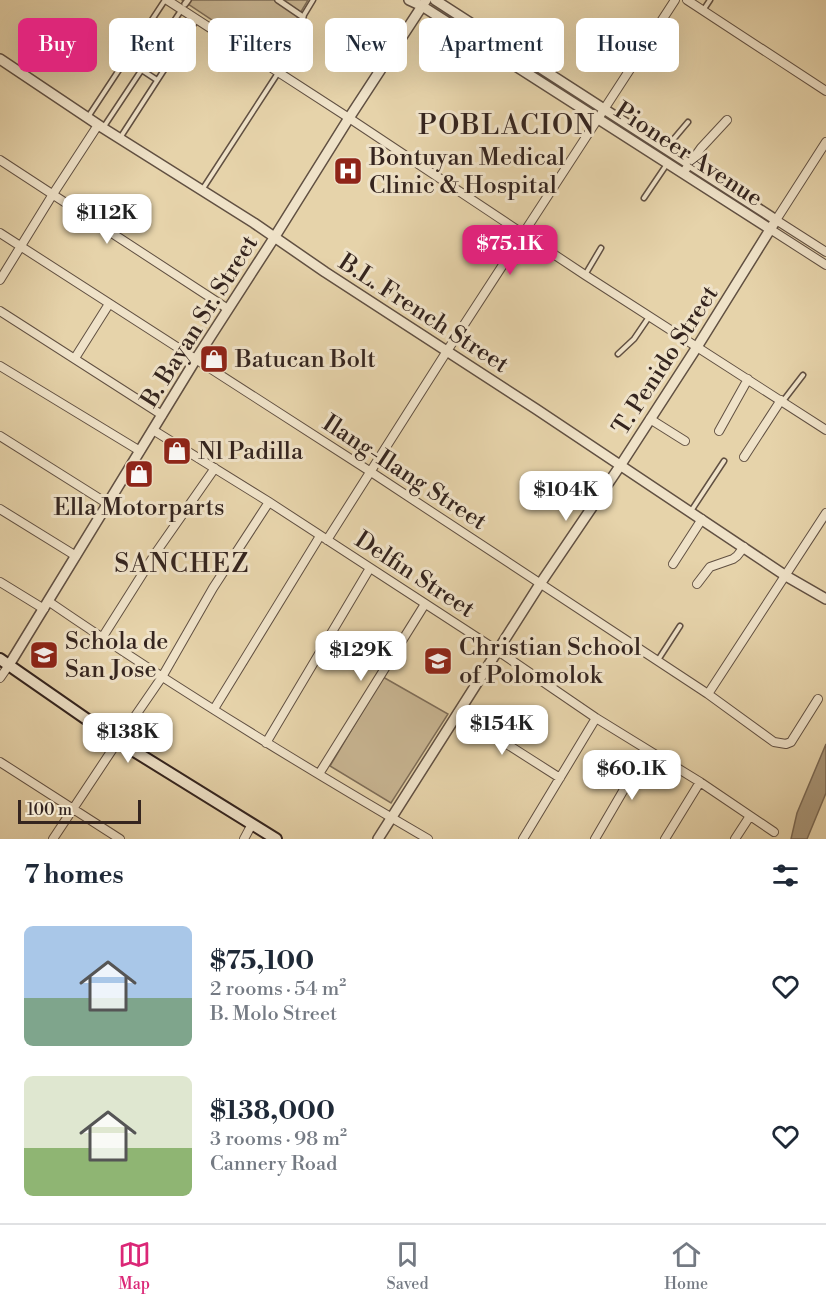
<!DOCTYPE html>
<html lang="en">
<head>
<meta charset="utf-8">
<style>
  body { margin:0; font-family:"Libre Bodoni",serif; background:#f6f6f7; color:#1f2937; height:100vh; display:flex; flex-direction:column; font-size:22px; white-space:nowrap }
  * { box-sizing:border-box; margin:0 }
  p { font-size:20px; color:#747a83 }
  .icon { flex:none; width:33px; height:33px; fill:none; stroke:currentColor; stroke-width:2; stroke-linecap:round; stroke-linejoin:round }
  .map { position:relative; height:839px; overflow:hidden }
  .side { display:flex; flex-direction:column; background:#fff; flex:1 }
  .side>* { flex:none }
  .top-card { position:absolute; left:18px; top:18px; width:790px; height:54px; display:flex; gap:12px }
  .scale { position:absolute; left:18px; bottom:15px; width:123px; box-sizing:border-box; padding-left:6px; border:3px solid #35251f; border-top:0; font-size:16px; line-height:21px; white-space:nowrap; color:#35251f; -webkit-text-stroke:4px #efe2c8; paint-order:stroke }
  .price { position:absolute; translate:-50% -51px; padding:0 14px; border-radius:12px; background:#fff; color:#222; font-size:20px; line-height:39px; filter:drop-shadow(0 2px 3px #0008) }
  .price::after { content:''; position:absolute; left:50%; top:36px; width:18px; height:14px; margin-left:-9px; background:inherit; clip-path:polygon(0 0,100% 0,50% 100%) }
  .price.active { background:#db2777; color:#fff }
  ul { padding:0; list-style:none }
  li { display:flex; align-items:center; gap:18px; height:150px; padding:0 24px }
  li span { display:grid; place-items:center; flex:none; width:168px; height:120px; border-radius:9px; color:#555 }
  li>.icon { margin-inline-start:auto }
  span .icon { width:72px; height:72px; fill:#fffc; stroke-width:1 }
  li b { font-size:26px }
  h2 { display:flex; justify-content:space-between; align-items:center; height:72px; padding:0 24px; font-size:26px }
  .tag { padding:0 21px; border-radius:9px; background:#fff; box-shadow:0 6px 24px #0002; font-size:21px; line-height:54px }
  .tag.active { background:#db2777; color:#fff }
  .tab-bar { display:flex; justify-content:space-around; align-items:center; height:84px; border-top:2px solid #e0e1e3; background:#fff; font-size:16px; color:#747a83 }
  .tab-bar a { display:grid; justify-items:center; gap:3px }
  .tab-bar .active { color:#db2777 }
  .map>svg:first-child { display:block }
</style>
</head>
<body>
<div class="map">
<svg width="826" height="839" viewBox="0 0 826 839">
  <rect width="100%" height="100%" fill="#e6d3aa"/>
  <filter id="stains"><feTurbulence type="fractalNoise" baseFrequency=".00333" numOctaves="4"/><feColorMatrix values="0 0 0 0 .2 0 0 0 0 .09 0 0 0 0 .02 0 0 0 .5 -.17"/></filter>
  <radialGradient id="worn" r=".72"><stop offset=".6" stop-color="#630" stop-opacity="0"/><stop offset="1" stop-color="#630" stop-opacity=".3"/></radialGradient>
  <path fill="#c8b592" stroke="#7e6d58" stroke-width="1.5" d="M182 0H308L272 60Z
    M383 677 448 714 391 803 330 766Z"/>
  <path fill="#aa987b" stroke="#7b6a56" stroke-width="1.5" d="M826 744V793L807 839H791L797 813Z"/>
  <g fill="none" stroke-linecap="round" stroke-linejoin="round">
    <g stroke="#615042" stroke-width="7">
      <path id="service" d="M704 9 710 0
        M125 59 157 80
        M272 68 313 0
        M88 117 165 0
        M103 128 182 9
        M120 138 197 19
        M666 148 688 122
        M202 190 278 73
        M644 198 667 164
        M585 275 601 248
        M618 354 634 339 649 317
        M783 401 803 375
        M691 511 724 461
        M658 660 680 626"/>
    </g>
    <g stroke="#615042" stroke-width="8">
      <path id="pedestrian" d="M278 0 303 17
        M185 4 188 0"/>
    </g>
    <g stroke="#615042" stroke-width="10">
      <path id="minor" d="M167 0 349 118 585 275 826 430
        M687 0 826 91
        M826 142 776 220 826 252
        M0 160 228 309
        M683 173 701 148 727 120
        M770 229 826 265
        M0 233 371 472 708 694 774 742 786 744 791 742 818 699
        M0 280 53 194 98 125
        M0 311 162 415
        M75 358 109 304
        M0 366 140 451
        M650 419 685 441
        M153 430 269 502 498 651 596 718 700 782 774 832
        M719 431 748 379
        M0 436 108 504
        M744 457 781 400
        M0 509 76 556
        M327 540 447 351 675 0
        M673 564 702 519
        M0 582 44 609
        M697 584 710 567 733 559 737 556 744 547
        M48 601C172 686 299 764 428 839
        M102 638 157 551 215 468
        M0 678 9 665
        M708 694 826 513
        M214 709 320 536
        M458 713 560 778
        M266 743 370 568
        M0 762 120 839
        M319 774 425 604
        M53 839 118 741 162 677 213 588 269 502
        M244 839 252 824
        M523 839 596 718
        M595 839 647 750
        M665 839 700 782
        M735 839 750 816"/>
    </g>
    <g stroke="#615042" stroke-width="12">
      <path id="tertiary" d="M409 0 422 6 770 229
        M0 59 103 128 254 223 325 272 536 409 786 576 826 599
        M9 665 196 359 274 238 349 118 426 0
        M378 839 540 584 620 466 697 347 776 220 435 0"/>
    </g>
    <g stroke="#35251f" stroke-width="14">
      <path id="secondary" d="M0 659 118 741 276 839"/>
    </g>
    <use href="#service" stroke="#efe2c8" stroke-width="4"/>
    <use href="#pedestrian" stroke="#efe2c8" stroke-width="5"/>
    <use href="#minor" stroke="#efe2c8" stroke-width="8"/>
    <use href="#tertiary" stroke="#efe2c8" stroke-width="9"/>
    <use href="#secondary" stroke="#efe2c8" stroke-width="10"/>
  </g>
  <defs>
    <g id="hospital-square" transform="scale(1.5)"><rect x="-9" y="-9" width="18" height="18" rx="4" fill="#8f2418" stroke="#efe2c8"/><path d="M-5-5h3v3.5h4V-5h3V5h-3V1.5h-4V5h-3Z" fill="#fff"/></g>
    <g id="shop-square" transform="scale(1.5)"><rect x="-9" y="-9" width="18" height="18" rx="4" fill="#8f2418" stroke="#efe2c8"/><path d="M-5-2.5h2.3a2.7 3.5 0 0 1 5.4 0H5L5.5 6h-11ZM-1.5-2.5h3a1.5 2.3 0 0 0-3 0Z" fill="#fff"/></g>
    <g id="school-square" transform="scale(1.5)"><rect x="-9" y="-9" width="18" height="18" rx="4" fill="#8f2418" stroke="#efe2c8"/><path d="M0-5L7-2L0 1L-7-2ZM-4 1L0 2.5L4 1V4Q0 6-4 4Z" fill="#fff"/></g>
  </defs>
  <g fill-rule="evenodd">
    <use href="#hospital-square" x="348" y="171"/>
    <use href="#shop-square" x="214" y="359"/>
    <use href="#shop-square" x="177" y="451"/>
    <use href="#shop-square" x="139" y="474"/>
    <use href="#school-square" x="44" y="655"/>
    <use href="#school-square" x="438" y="661"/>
  </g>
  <g text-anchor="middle" stroke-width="6" stroke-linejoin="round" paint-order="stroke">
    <g font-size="24" fill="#35251f" stroke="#efe2c8">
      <text transform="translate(689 154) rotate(33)" y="8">Pioneer Avenue</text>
      <text transform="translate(424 313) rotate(33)" y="8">B.L. French Street</text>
      <text transform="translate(199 321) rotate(-58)" y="8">B. Bayan Sr. Street</text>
      <text transform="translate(665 360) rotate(-57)" y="8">T. Penido Street</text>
      <text transform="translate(405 472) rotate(33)" y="8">Ilang-Ilang Street</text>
      <text transform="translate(415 574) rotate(33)" y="8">Delfin Street</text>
    </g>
    <g font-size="24" fill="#35251f" stroke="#efe2c8" text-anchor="start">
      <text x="369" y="165">Bontuyan Medical<tspan x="369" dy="28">Clinic &amp; Hospital</tspan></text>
      <text x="235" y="367">Batucan Bolt</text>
      <text x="198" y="459">Nl Padilla</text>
      <text x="139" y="515" text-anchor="middle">Ella Motorparts</text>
      <text x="65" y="649">Schola de<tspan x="65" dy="28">San Jose</tspan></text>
      <text x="459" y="655">Christian School<tspan x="459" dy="28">of Polomolok</tspan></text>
    </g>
    <g font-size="26" letter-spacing="1.5" fill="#35251f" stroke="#efe2c8">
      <text x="182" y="572">SANCHEZ</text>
    </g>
    <g font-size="27" letter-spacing="1.5" fill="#35251f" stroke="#efe2c8">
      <text x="507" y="134">POBLACION</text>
    </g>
  </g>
  <rect width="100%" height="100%" filter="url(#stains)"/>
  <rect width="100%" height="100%" fill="url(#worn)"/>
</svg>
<div class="scale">100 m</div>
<b class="price" style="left:107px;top:245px">$112K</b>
<b class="price active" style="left:510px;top:276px">$75.1K</b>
<b class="price" style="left:566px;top:522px">$104K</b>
<b class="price" style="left:361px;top:682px">$129K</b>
<b class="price" style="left:502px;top:756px">$154K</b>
<b class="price" style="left:128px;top:764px">$138K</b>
<b class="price" style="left:632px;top:801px">$60.1K</b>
<div class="top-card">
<a class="tag active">Buy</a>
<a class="tag">Rent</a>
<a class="tag">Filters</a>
<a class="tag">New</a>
<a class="tag">Apartment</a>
<a class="tag">House</a>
</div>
</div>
<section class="side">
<h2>7 homes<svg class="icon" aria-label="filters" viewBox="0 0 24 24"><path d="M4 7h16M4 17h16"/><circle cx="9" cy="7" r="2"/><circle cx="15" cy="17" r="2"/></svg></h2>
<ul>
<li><span style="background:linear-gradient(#a9c7e8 60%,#7fa58c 0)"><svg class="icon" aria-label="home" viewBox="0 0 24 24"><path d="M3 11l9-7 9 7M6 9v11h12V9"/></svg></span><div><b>$75,100</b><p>2 rooms · 54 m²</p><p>B. Molo Street</p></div><svg class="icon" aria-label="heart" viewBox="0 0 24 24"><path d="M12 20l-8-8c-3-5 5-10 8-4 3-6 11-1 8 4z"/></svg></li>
<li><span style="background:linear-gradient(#dfe7d0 60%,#8fb573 0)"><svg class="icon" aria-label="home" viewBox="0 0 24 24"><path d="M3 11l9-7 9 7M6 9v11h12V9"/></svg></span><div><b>$138,000</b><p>3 rooms · 98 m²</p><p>Cannery Road</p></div><svg class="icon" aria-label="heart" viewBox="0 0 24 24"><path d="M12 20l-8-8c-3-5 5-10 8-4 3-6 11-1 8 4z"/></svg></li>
</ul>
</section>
<nav class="tab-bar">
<a class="active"><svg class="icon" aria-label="map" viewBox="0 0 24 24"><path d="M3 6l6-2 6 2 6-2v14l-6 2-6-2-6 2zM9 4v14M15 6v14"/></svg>Map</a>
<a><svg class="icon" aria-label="saved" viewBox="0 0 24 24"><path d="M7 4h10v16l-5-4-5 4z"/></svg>Saved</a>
<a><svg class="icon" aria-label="home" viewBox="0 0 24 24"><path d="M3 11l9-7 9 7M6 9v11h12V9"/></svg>Home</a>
</nav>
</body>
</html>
